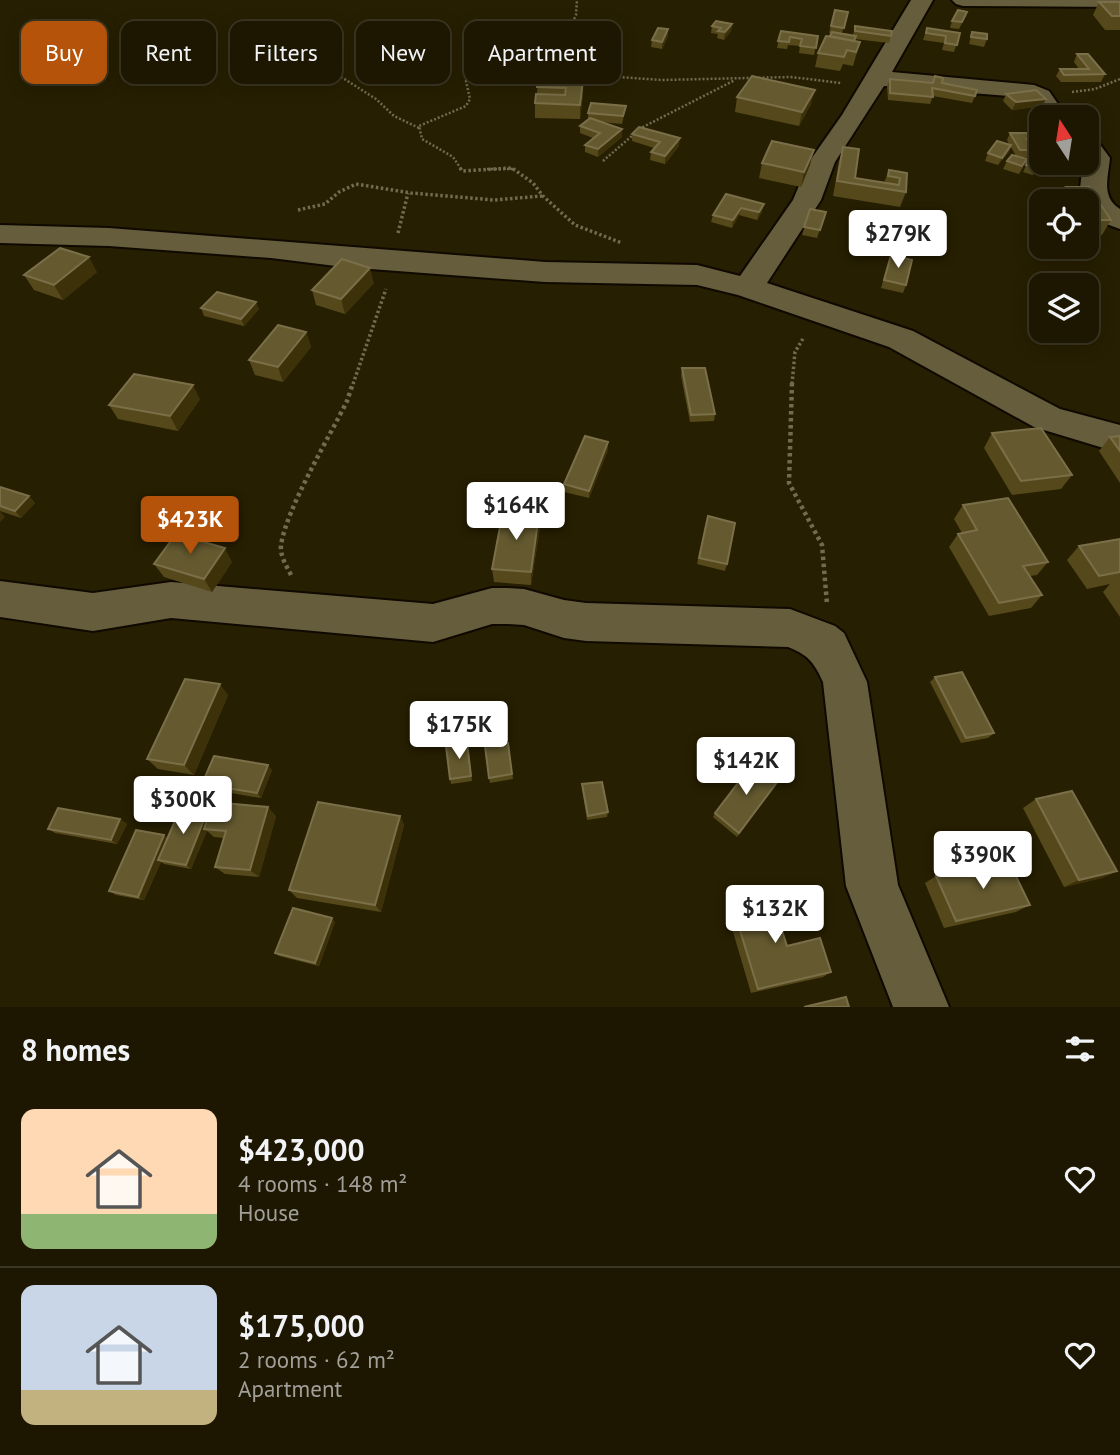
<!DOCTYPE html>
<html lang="en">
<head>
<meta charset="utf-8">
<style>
  body { margin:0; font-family:"PT Sans",sans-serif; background:#25200b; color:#f1f3f6; height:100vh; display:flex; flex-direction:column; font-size:26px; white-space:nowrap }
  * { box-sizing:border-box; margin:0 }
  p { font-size:23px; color:#a09f99 }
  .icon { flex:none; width:38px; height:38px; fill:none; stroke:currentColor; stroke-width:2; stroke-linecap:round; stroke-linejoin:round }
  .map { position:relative; height:1007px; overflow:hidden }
  .panel { display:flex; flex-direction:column; background:#1d1701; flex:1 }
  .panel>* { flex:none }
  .hud { position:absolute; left:21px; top:21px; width:700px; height:63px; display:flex; gap:14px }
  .needle { width:46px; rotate:348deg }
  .controls { position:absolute; left:1029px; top:105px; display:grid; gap:14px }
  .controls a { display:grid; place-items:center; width:70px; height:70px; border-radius:14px; background:#1d1701; box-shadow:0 4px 18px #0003,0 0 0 2px #3b3623; font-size:35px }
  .price { position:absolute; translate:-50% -60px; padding:0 16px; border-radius:7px; background:#fff; color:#222; font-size:23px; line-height:46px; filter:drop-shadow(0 2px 4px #0008) }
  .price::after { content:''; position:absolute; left:50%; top:42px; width:21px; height:16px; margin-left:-10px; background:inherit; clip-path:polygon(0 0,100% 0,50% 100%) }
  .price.selected { background:#b45309; color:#fff }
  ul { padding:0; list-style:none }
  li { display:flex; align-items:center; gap:21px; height:175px; padding:0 21px }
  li+li { border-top:2px solid #3b3623 }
  li span { display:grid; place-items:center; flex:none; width:196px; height:140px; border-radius:14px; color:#555 }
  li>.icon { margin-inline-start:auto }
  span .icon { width:84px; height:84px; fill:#fffc; stroke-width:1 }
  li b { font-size:30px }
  h2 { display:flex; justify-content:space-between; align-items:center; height:84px; padding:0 21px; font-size:30px }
  .chip { padding:0 24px; border-radius:14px; background:#1d1701; box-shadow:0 4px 18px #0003,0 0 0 2px #3b3623; font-size:24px; line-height:63px }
  .chip.selected { background:#b45309; color:#fff }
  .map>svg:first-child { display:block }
</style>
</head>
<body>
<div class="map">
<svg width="1120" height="1007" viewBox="0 0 1120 1007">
  <rect width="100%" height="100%" fill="#271f01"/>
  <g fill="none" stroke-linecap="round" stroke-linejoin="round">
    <g stroke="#0f0900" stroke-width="4">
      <path id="minor" d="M911 0H933L892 72 1034 85 1049 91 1067 117H1042L1031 101 1021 97 884 86 835 162 821 200 767 283 913 331 1060 409 1120 425V453L1034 427 889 347 738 295 697 285 545 282 344 267 271 258 109 246 0 243V225L109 228 545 262 697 265 740 276 793 200 809 162 842 115Z
        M952 0H1120V7L963 6 956 4Z
        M1087 137 1096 139 1110 158C1108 178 1101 197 1120 209V229L1098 221 1087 209V201H1082L1080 188 1083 163H1087Z
        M0 581 93 593 171 582 433 604 492 588H508L524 589 564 600 586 603 790 609 835 626 844 633 867 682 898 885 949 1007H893L846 886 823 682C814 662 808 655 788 647L586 641 564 638 524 625 508 624H492L433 642 171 618 93 631 0 617Z"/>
    </g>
    <path stroke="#726b52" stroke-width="2.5" stroke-dasharray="2 2" stroke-linecap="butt" d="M255 60 335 73 376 99 394 116 419 128
      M551 70 576 15 577 0
      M1072 92 1095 89 1120 79
      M603 161 641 128 735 80
      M461 169 453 157 422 139 419 126 466 106 470 99 466 81 487 72 516 70 662 80 791 77 841 83
      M487 169H514"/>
    <path stroke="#726b52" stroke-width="3.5" stroke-dasharray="2.5 2.5" stroke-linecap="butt" d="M460 168 462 171 512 168 533 183 543 196 575 225 622 243
      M298 210 325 204 339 192 356 184 411 193 494 200 542 196
      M398 233 408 193
      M353 384 386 289
      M792 384 795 352 804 337"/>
    <path stroke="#726b52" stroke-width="4.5" stroke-dasharray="3.5 3.5" stroke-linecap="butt" d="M792 383 789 483 822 545 827 604
      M291 575C286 565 280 556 281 545 287 507 329 438 347 401L353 383"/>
    <use href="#minor" fill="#665d3d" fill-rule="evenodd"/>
  </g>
  <path fill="#55491c" d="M1099 2H1120V30H1105L1093 15Z
    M835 10 848 12 842 33 853 35 855 26 891 36 889 43 855 39V41L860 42 853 66 843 64 840 71 815 67 818 53 831 33H829Z
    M964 19 959 29 950 28 952 21Z
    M732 24 731 31 724 40 717 38 718 34 711 33 712 26Z
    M927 28 960 33 954 52 942 50 944 43 923 40Z
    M781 31 818 36 814 55 799 53 800 46 788 45 787 49 777 48Z
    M972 32 987 39 984 47 969 44Z
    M668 36 662 49 651 47 652 40Z
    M494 42 522 60 504 63 494 49Z
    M396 54 384 65 373 63 372 55Z
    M1077 54 1105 74 1101 82H1061L1056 76 1060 69H1079L1074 62Z
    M538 78 583 94 580 119 535 118V103L537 94Z
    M890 79 942 83 975 96 972 103 933 96 930 104 888 100 887 86Z
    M1006 94 1046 99 1042 106 1012 110 1003 101Z
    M737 97 811 104 799 126 735 112Z
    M626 106 622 124 600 122 622 137 598 157 585 152V145L593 138 580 133V126L588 120V113Z
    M1010 133H1041V146H1031L1033 150 1030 158 1020 157 1023 167 1019 174 1003 169 1007 161 1016 156 1011 147 1008 153 998 165 985 161 988 153 1009 144 1007 140Z
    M632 134 679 146 665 164 650 160 651 152 654 148 632 141Z
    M843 147 855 178 884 183 889 170 907 173 906 192 900 207 833 196 839 162Z
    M1029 159 1039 162 1033 175 1023 172Z
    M762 163 810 165 801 187 759 178Z
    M1066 187H1089L1111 220 1102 235H1087V201H1059Z
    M726 194 762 212 757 220 739 215 732 228 711 222 713 215Z
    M810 209 826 212 817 238 802 235Z
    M891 255 906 285 903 293 881 288Z
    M97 272 63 300 34 290 24 275Z
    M374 283 345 314 316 305 312 290Z
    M201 308 259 309 244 326 204 316Z
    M306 332 311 347 283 382 255 375 249 360Z
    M682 368 715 414 714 421 690 422 681 376Z
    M200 399 178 431 118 419 109 405Z
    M992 433 1072 475 1061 489 1012 495 984 448Z
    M1120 436V483L1099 451 1110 437Z
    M608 450 589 498 564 492V484Z
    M0 487 29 496 35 503 21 518 0 511Z
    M963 505 1048 562 1037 575 1030 576 1042 595 1031 608 989 616 949 547 958 534 962 533 954 519Z
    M708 516 727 564 725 571 697 564Z
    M540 527 531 585 494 582 492 569Z
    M1120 539V617L1103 592 1110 584 1087 589 1067 560 1079 546Z
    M232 562 212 592 164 577 154 564Z
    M935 677 994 733 988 738 961 743 930 682Z
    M228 695 194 775 158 769 147 759Z
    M467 742 472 781 451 784 450 779Z
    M508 743 513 779 490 783 489 778Z
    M272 770 261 798 207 789 202 784Z
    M582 784 608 812 607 817 587 820 582 789Z
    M775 786 737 837 713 817 715 813Z
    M1036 799 1117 871 1102 878 1064 887 1023 808Z
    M207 812 209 814 276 816 259 877 225 874 215 867 224 838 214 837 207 831 191 869 164 864 161 862 144 900 116 895 109 891 164 835 167 838Z
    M400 816 404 825 381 912 297 898 289 890Z
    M120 819 127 824 117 844 55 833 48 829Z
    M936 876 1030 905 1016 912 944 928 925 883Z
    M731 901 787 946 831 972 823 977 751 993 726 908Z
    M335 922 319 966 279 956 275 953Z"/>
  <path fill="#3c3109" d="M732 24 731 31 724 40 725 32Z
    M668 29V36L662 49V42Z
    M395 46 396 54 384 65 382 57Z
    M522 53V60L504 63V56Z
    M583 80V94L580 119V105Z
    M815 90 811 104 799 126 802 112Z
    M1046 99 1042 106 1012 110 1016 102Z
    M622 129V137L598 157V149Z
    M680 138 679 146 665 164V156Z
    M1011 145 1008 153 998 165 1002 158Z
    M814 150 810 165 801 187 804 172Z
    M764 204 762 212 757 220 759 212Z
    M741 208 739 215 732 228 733 220Z
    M89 257 97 272 63 300 54 285Z
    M370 268 374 283 345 314 341 299Z
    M256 302 259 309 244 326 241 319Z
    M306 332 311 347 283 382 278 367Z
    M193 385 200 399 178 431 170 416Z
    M608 442V450L589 498V491Z
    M29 496 35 503 21 518 15 511Z
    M0 511 5 517 0 522Z
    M539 514 540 527 531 585V572Z
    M225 548 232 562 212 592 204 579Z
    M220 684 228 695 194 775 184 765Z
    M268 765 272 770 261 798 257 793Z
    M268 807 276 816 259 877 250 870Z
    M207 812 212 817 204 829 207 831 191 869 186 865Z
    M400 816 404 825 381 912 375 905Z
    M120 819 127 824 117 844 111 840Z
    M164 835 170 840 158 860 161 862 144 900 138 897Z
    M1117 871 1102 878 1064 887 1079 880Z
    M332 918 335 922 319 966 315 963Z"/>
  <path fill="#655a2f" stroke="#7a6f49" stroke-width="2" d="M1099 2H1120V16H1112Z
    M835 10 848 12 844 28 831 26Z
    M958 10 967 12 962 22 952 21Z
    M716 21 732 24 725 32 718 31 721 28 712 26Z
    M855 26 892 31 891 36 855 31Z
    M658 28 668 29 662 42 652 40Z
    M927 28 960 33 957 45 945 43 946 36 926 33Z
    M781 31 818 36 816 48 800 46 802 39 790 37 789 42 778 41Z
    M832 32 856 36 854 41 830 36Z
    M972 32 987 34V39L971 37Z
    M826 36 860 42 856 52 847 50 844 57 818 53Z
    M511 39 522 53 504 56 494 42Z
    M384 44 395 46 382 57 372 55Z
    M1077 54H1088L1105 74 1064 75 1060 69H1089Z
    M752 76 815 90 802 112 737 97Z
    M935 76 943 78 942 83 977 90 975 96 932 88 933 97 890 93V79L933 83Z
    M538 78 583 80 580 105 535 103 536 94 565 95 566 88 537 87Z
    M1036 90 1046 99 1016 102 1006 94Z
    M591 103 626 106 623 116 588 113Z
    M590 118 622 129 598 149 585 145 600 133 580 126Z
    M639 127 680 138 665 156 651 152 660 142 632 134Z
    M1010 133H1041V139H1027L1033 150H1020Z
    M772 141 814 150 804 172 762 163Z
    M997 141 1011 145 1002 158 988 153Z
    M843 147 859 149 855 178 899 185 900 178 888 176 889 170 907 173 906 192 837 181Z
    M1012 155 1027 159 1022 166 1007 161Z
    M1029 159 1039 162 1037 168 1026 165Z
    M1066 187H1089L1111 220H1087V201H1075Z
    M726 194 764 204 759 212 741 208 733 220 713 215Z
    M810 209 826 212 820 230 804 227Z
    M60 248 89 257 54 285 24 275Z
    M891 255 912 260 906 285 884 280Z
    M342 259 370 268 341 299 312 290Z
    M217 292 256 302 241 319 201 308Z
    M278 325 306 332 278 367 249 360Z
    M682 368H705L715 414 691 415Z
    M134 374 193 385 170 416 109 405Z
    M1041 428 1072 475 1021 481 992 433Z
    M585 436 608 442 589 491 564 484Z
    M1120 436V451L1110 437Z
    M0 487 29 496 15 511 0 506Z
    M1008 498 1048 562 1023 566 1042 595 999 603 958 534 977 530 963 505Z
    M503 511 539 514 531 572 492 569Z
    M708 516 735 523 727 564 699 558Z
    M176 534 225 548 204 579 154 564Z
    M1120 539V572L1099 576 1079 546Z
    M962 672 994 733 966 738 935 677Z
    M185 679 220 684 184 765 147 759Z
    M467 742 471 776 450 779 446 746Z
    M508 743 512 774 489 778 485 746Z
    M214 756 268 765 257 793 202 784Z
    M754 762 778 781 739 833 715 813Z
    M602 782 608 812 588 816 582 784Z
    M1072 791 1117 871 1079 880 1036 799Z
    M213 802 268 807 250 870 215 867 226 831 204 829Z
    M318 802 400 816 375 905 289 890Z
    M181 807 207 812 186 865 158 860Z
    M58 808 120 819 111 840 48 829Z
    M136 830 164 835 138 897 109 891Z
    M1008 860 1030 905 956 921 936 876Z
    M770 893 787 946 820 938 831 972 758 989 731 901Z
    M293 908 332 918 315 963 275 953Z
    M846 997 849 1007H804Z"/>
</svg>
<div class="controls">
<a><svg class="needle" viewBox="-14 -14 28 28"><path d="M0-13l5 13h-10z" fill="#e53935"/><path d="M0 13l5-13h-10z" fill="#a09f99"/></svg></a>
<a><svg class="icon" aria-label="locate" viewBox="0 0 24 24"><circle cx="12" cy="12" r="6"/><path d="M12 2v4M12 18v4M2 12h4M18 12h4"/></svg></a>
<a><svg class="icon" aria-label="layers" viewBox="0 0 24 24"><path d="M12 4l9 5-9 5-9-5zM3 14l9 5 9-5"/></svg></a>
</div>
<b class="price" style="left:898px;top:270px">$279K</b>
<b class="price" style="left:516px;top:542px">$164K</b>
<b class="price selected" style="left:190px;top:556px">$423K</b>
<b class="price" style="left:459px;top:761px">$175K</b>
<b class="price" style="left:746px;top:797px">$142K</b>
<b class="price" style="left:183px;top:836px">$300K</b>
<b class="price" style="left:983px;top:891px">$390K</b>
<b class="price" style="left:775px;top:945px">$132K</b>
<div class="hud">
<a class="chip selected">Buy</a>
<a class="chip">Rent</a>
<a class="chip">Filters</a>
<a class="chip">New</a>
<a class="chip">Apartment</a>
</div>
</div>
<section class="panel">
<h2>8 homes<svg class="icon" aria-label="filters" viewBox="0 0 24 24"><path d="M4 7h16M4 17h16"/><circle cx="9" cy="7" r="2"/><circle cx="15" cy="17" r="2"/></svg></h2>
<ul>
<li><span style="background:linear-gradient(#ffd9b3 75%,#8fb573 0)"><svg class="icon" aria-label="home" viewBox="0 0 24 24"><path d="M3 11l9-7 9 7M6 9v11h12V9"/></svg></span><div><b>$423,000</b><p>4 rooms · 148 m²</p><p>House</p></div><svg class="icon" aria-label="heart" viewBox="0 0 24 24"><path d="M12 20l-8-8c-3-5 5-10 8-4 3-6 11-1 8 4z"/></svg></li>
<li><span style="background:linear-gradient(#c9d6e8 75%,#c2b280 0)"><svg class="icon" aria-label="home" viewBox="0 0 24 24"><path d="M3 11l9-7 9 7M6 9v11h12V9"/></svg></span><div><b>$175,000</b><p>2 rooms · 62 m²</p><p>Apartment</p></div><svg class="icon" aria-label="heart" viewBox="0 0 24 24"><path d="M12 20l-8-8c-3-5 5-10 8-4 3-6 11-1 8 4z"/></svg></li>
</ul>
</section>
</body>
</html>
